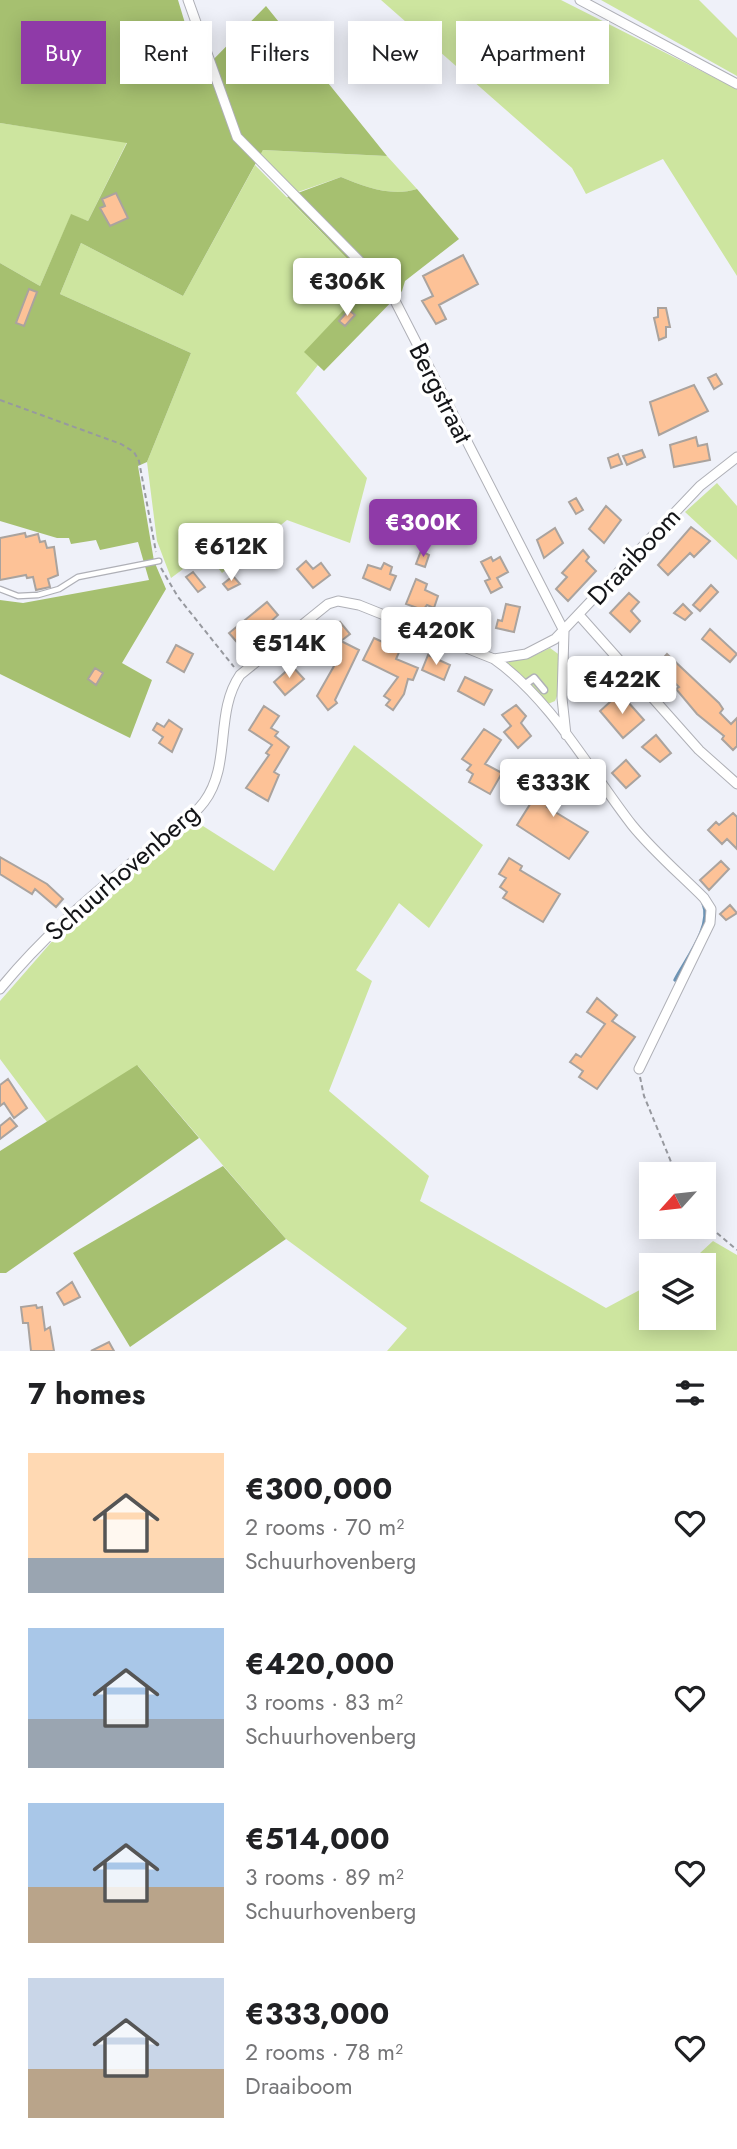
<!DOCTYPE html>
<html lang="en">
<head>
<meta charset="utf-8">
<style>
  body { margin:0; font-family:Jost,sans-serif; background:#f6f6f6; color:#202124; height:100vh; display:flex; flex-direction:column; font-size:26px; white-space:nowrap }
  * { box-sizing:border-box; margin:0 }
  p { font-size:23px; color:#757577 }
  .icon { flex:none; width:38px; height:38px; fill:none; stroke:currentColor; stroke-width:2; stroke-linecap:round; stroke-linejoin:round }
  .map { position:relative; height:1351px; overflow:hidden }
  .panel { display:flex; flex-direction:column; background:#fff; flex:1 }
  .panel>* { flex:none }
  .top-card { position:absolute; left:21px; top:21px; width:696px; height:63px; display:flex; gap:14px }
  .needle { width:46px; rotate:243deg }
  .tools { position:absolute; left:639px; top:1162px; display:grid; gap:14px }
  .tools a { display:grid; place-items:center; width:77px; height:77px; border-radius:0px; background:#fff; box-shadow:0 4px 18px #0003; font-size:35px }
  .price { position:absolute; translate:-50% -60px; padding:0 16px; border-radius:7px; background:#fff; color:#222; font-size:23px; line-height:46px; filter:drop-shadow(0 2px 4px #0008) }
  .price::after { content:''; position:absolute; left:50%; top:42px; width:21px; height:16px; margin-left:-10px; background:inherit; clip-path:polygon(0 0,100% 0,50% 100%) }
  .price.on { background:#8f3aa8; color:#fff }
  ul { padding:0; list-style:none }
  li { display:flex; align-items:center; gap:21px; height:175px; padding:0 28px }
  li span { display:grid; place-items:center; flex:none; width:196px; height:140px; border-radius:0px; color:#555 }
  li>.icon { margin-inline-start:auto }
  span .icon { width:84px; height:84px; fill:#fffc; stroke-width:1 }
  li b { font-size:30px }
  h2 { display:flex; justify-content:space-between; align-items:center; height:84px; padding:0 28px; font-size:30px }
  .pill { padding:0 24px; border-radius:0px; background:#fff; box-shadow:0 4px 18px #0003; font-size:24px; line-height:63px }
  .pill.on { background:#8f3aa8; color:#fff }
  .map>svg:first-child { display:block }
</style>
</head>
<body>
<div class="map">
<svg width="737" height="1351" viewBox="0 0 737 1351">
  <rect width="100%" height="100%" fill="#eff1f9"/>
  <path fill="#cde59f" d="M381 0H561L737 89V276L663 159 586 194 572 168Z
    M601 0H699L737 38V76Z
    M0 123 127 142 88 221 71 215 40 286 0 263Z
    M263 150 387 156 417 189C392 197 365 187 341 177L298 192 260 155Z
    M255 165 370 282 305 352 318 365 296 393 367 478 350 543 287 520 222 573 206 552 171 578 157 541 147 462 191 353 60 294 81 243 183 296Z
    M717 483 737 506V560L685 512Z
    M550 648 561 656 559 691 555 701 548 704 502 662 529 658Z
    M354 745 483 845 429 928 399 903 356 970 372 981 329 1091 429 1176 420 1201 606 1308 651 1284V1318H704V1265H687L713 1241 737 1255V1351H387L407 1328 286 1239 138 1066 47 1122 0 1059V1001L55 938 124 876 195 821 274 871Z"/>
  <path fill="#a6c070" d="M0 0H178L200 73 266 6 387 156 263 150 183 296 81 243 60 294 191 353 147 462 138 466 154 561 166 589 122 663 152 680 130 738 0 674V600L23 603 149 580 138 542 100 550 96 540 71 544 69 538H57L0 521V263L40 286 71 214 88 221 127 143 0 123Z
    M341 177C365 187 392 197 417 189L459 239 405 281 402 291 324 371 304 352 370 282 287 197Z
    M137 1065 199 1138 6 1273H0V1151Z
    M223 1166 286 1239 130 1347 73 1253Z"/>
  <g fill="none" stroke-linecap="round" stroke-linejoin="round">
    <path stroke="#6c93b4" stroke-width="3.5" d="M675 980C685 960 713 926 703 903"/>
  </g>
  <path fill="#fdc297" stroke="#aaa39e" stroke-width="2" d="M116 193 128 218 110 226 100 208 105 206 102 199Z
    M463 255 478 284 439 305 446 319 436 324 422 301 433 296 423 276Z
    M29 289 37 292 24 326 16 323Z
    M658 308H666L670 327H666V337L659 340 654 318 658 317Z
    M349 310 355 315 345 326 339 321Z
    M716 374 722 384 714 389 708 378Z
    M694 385 708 411 659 435 650 402Z
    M696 437 698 446 707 444 710 460 674 467 670 445Z
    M642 450 645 457 627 465 623 456Z
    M618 454 622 464 611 468 608 458Z
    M576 498 583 510 576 514 569 502Z
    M387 502 403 519 396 526 380 509Z
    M606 506 621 520 604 543 589 529Z
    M691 527 710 541 694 557 690 553 668 575 658 565Z
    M555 528 563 543 544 558 537 540Z
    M25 533 26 537 38 534 40 542 45 541 47 548 54 547 58 575 48 579 50 587 36 590 33 577 27 578 26 575 0 580V538Z
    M583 550 589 557 586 561 596 571 568 601 556 589 567 577 562 573Z
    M421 551 429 555 425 567 416 564Z
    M491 557 493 561 500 557 508 572 497 578 502 587 491 593 485 581 490 579 481 562Z
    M306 561 313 569 321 563 330 575 313 588 297 569Z
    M384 563 392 567 390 574 396 576 390 590 363 578 368 565 381 569Z
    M193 572 205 587 198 592 186 577Z
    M233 576 240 584 228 590 223 584Z
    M416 579 427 584 425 590 438 596 434 608 427 605 423 610 406 604Z
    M711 585 718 592 700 611 693 605Z
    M629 593 639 602 631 611 640 621 630 632 610 613Z
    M267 602 278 615 242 648 229 633Z
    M506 604 520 607 514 632 496 628 498 620 502 621Z
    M683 604 692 613 685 620 674 613Z
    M340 622 350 634 341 641 359 650 335 700 337 703 328 710 317 696 338 659 321 637Z
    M710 629 737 654 730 662 702 639Z
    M374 638 400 650 396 659 418 668 413 680 408 679 404 694 393 710 386 705 390 700 384 696 398 677 363 660Z
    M176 645 193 654 184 672 167 662Z
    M667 654 719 703 723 709 720 713 731 724 737 718V746L733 750 722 739 724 736 697 714 676 689 679 687 657 665Z
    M428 655 450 665 444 680 422 670Z
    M592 661 608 678 593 691 579 672Z
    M292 666 304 679 285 695 274 682Z
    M95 668 103 673 96 685 88 679Z
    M465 677 492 690 484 705 458 691Z
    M620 693 644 720 623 738 600 711Z
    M516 705 526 716 521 723 531 736 518 748 504 732 511 726 502 715Z
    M264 706 279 716 271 728 278 732 275 736 289 747 274 772 279 775 268 801 246 788 269 755 266 753 272 745 249 730Z
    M169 720 182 729 172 752 159 743 163 737 153 730 157 723 164 727Z
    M484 729 501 740 485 764 502 773 490 794 469 782 473 774 467 770 471 765 462 759Z
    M656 735 671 753 660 762 642 747Z
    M626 760 640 776 626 788 612 773Z
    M556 768 575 786 563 797 559 794 547 807 588 832 569 859 517 825 534 798 542 803 550 790 546 780Z
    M733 813 737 817V849L727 839 722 844 708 830 716 822 719 825Z
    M0 857 47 884 63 899 56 907 35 889 32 894 0 874Z
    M509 858 522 866 520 870 560 894 543 922 503 898 507 892 500 887 506 878 499 874Z
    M721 861 729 869 709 890 700 880Z
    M730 905 737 913 726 920 720 914Z
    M597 998 617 1015 612 1021 635 1037 597 1089 579 1077 583 1071 570 1062 576 1054 581 1057 605 1024 587 1012Z
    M8 1079 27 1108 14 1118 4 1103 0 1106V1085Z
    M10 1118 17 1126 0 1139V1126Z
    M72 1282 80 1297 64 1305 57 1293Z
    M36 1305 37 1308 42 1307 45 1330 50 1327 54 1351H31L28 1323H23L21 1307Z
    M109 1342 114 1351H91Z"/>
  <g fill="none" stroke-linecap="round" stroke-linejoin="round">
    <g stroke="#afb0b7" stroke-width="7">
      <path id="service" d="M0 589 18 596 38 595 59 589 78 577 159 561"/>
    </g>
    <g stroke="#afb0b7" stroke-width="9">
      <path id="pedestrian" d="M524 685 534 678 544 690"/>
    </g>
    <g stroke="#afb0b7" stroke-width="11">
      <path id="minor" d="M188 0 237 137 391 293 564 631 562 698 566 735
        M580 0 737 84
        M579 615 699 750 737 784
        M494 659C551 699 590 771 632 825 653 851 680 874 704 898L711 909 710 923 639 1069
        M0 989C40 940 86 900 135 860 157 842 187 824 204 802 232 765 214 713 240 675L328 604 338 601 359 605 494 659 526 654 555 639 700 486 737 457"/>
    </g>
    <path stroke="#97999f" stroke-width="2" stroke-dasharray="5 3.5" stroke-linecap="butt" d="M0 400 121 444 134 452 139 461 156 552
      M161 568 178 597 234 667
      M640 1077 644 1096 676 1174
      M704 1222 737 1250"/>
    <use href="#service" stroke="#fff" stroke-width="4.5"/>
    <use href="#pedestrian" stroke="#fff" stroke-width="6"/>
    <use href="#minor" stroke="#fff" stroke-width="9"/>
  </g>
  <g text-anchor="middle" stroke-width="7" stroke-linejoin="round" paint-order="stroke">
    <g font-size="26" fill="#131417" stroke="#fff">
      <text transform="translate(441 393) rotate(63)" y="9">Bergstraat</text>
      <text transform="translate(634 556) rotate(-47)" y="9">Draaiboom</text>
      <text transform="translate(122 872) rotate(-41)" y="9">Schuurhovenberg</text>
    </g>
  </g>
</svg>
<div class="tools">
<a><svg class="needle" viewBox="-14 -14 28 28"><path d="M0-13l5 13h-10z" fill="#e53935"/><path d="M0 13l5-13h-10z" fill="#757577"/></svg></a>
<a><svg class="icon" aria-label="layers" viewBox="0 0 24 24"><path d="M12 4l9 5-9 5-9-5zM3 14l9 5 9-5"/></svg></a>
</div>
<b class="price" style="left:347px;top:318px">€306K</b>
<b class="price on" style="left:423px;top:559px">€300K</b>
<b class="price" style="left:231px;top:583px">€612K</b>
<b class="price" style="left:436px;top:667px">€420K</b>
<b class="price" style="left:289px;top:680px">€514K</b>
<b class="price" style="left:622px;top:716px">€422K</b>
<b class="price" style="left:553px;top:819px">€333K</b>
<div class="top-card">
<a class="pill on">Buy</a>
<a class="pill">Rent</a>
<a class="pill">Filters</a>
<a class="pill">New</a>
<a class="pill">Apartment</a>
</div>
</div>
<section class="panel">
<h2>7 homes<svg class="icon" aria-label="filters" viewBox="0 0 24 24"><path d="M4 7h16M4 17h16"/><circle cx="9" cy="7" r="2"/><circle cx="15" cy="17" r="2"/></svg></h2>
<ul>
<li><span style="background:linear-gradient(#ffd9b3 75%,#9aa5b1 0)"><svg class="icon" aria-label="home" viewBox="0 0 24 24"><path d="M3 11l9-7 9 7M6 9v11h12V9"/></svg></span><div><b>€300,000</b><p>2 rooms · 70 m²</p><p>Schuurhovenberg</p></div><svg class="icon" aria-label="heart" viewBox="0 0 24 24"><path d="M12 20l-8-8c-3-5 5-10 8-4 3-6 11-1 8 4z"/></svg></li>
<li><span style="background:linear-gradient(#a9c7e8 65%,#9aa5b1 0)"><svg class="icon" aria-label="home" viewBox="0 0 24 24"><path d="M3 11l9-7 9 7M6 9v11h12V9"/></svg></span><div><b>€420,000</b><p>3 rooms · 83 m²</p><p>Schuurhovenberg</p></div><svg class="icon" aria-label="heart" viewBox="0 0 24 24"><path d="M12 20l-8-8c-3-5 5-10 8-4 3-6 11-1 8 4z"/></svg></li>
<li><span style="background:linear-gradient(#a9c7e8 60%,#b9a48a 0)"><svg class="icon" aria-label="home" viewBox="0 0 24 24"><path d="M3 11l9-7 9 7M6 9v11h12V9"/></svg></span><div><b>€514,000</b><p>3 rooms · 89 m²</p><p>Schuurhovenberg</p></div><svg class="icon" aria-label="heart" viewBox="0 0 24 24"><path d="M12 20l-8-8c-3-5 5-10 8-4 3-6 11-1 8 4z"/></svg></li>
<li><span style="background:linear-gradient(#c9d6e8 65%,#b9a48a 0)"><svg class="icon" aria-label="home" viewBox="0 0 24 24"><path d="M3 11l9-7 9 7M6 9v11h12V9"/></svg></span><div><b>€333,000</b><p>2 rooms · 78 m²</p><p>Draaiboom</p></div><svg class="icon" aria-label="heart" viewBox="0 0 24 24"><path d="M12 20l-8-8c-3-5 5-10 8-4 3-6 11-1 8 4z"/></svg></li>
</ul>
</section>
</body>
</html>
